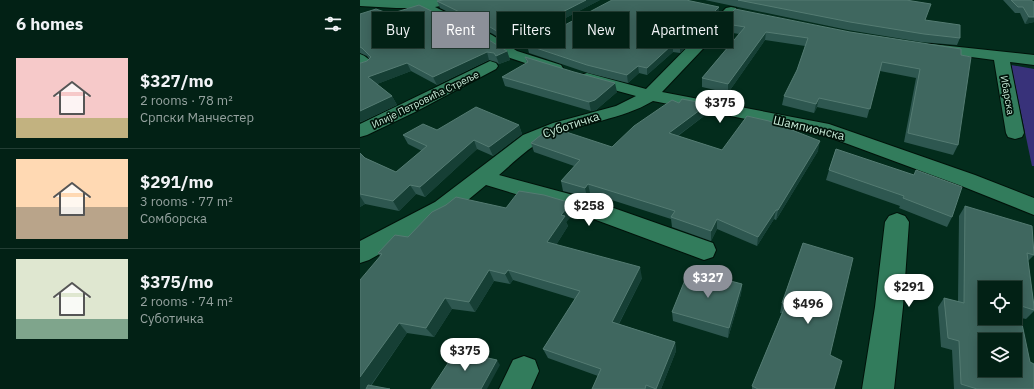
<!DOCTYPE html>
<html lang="en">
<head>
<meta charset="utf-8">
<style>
  body { margin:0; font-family:"IBM Plex Sans",sans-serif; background:#102e22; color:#f1f3f6; height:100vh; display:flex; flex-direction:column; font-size:15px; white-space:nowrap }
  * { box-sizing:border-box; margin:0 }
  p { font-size:13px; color:#96a3a0 }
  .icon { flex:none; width:22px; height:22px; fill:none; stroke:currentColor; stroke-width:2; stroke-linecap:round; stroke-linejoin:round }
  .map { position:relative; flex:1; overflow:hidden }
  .side { display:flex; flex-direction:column; background:#022115; width:360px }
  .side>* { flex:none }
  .hud { position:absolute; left:12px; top:12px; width:380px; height:36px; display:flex; gap:8px }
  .controls { position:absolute; left:618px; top:281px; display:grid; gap:8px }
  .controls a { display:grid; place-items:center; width:44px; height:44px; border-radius:0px; background:#022115; box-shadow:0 2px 10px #0003,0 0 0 1px #233e34; font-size:20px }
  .price { position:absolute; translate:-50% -34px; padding:0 9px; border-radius:14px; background:#fff; color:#222; font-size:13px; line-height:26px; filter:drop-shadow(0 1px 2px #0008) }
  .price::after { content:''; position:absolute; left:50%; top:24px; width:12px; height:9px; margin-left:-6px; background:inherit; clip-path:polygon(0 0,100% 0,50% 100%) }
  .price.on { background:#8c9099; color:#fff }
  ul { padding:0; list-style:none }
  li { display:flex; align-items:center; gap:12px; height:100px; padding:0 16px }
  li+li { border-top:1px solid #233e34 }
  li span { display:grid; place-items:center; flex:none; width:112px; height:80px; border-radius:0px; color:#555 }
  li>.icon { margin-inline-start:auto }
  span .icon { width:48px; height:48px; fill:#fffc; stroke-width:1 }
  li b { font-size:17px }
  h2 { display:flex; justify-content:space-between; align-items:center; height:48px; padding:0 16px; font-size:17px }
  .tag { padding:0 14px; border-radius:0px; background:#022115; box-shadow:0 2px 10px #0003,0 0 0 1px #233e34; font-size:14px; line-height:36px }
  .tag.on { background:#8c9099; color:#fff }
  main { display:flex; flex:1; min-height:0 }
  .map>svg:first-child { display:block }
</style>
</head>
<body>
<main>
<section class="side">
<h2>6 homes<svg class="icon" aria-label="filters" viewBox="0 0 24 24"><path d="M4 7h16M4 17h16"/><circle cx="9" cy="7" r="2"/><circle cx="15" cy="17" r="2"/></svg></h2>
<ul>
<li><span style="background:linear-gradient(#f6c9c9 75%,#c2b280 0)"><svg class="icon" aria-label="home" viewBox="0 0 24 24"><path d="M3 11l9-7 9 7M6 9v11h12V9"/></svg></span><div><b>$327/mo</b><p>2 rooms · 78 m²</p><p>Српски Манчестер</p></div></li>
<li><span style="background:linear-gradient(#ffd9b3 60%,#b9a48a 0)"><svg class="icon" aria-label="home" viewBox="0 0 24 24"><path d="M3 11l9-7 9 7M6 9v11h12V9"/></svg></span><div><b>$291/mo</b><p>3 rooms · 77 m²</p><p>Сомборска</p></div></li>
<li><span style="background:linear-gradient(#dfe7d0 75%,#7fa58c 0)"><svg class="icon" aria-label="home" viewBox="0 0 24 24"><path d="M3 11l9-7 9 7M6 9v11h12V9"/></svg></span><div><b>$375/mo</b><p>2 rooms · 74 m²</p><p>Суботичка</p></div></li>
</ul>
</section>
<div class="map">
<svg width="674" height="389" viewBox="0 0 674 389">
  <rect width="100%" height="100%" fill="#032c1c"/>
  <path fill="#38327a" d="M651 65 674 69V166H672Z"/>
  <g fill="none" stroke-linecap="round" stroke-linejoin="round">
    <g stroke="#001209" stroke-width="2">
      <path id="street" d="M0 0H101L99 3 75 7 132 35 157 51 201 65 203 68 201 71 195 73 147 57 122 41 58 8H36L0 6Z
        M371 7 376 8 377 11 376 14 302 92 469 124 615 175 674 198V215L599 185 458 133 293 101C261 120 224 122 191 136 171 145 155 161 139 175L228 199 353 243 356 250 353 257 344 260 212 211 126 185 91 214 9 260 0 263V241L75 202 163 135 193 123 256 106 276 96 221 81 219 78 221 75 227 73 286 89 366 8Z
        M571 44 674 55V65L650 62 664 133 662 137 655 139 648 137 646 133 634 60 566 51 564 48 566 45Z
        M0 54C6 56 10 60 14 65L11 68 6 70 0 68Z
        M130 61 136 63 138 66 136 69 55 112 7 135 0 137V124Z
        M537 213 545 216 549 222 543 307 534 389H502L515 307 525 222 529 216Z
        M164 356 175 360 179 371 171 389H139L153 360Z"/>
    </g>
    <use href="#street" fill="#327c5c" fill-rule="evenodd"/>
  </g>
  <path fill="#2e5750" d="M84 0H240L152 46 133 34 80 8 77 1Z
    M345 0H546L565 20 600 38 597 45 561 42 488 30Z
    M643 0H671L674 2V22L665 24 660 13H655Z
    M0 14 147 51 150 60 139 64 136 62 129 60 77 85 51 71 17 84 32 96 37 105 1 122H0V63H1L7 61 9 59 7 56 0 53Z
    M359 14 320 53 313 52 287 75 279 73 268 83 228 73 169 53 167 45Z
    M361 23 490 32 601 49 598 145 593 155 544 142 556 78 520 71 507 118 457 107 454 113 422 105 424 96 437 70 445 46 405 40 368 93 342 87V78L379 34 361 31Z
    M165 57 257 92 236 110 231 111 145 86 142 77 167 63Z
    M319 103 348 113 318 136 362 150 458 151 416 220 414 219 397 246 357 229 351 241 312 227 311 219 230 193 227 197 203 191 201 181 214 166 174 152 171 143 252 147Z
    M159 125 162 134 133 156 117 149 65 197 56 194 39 211 5 204 0 207V153L5 158 36 172 62 151 48 144 43 135 77 130Z
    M476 149 592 217 587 227 539 208 540 206 466 180 469 170Z
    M211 203 214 213 206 222 208 226 196 245 282 278 259 324 315 342 316 351 301 389H232L238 376 188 358 183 349 215 299 153 280 150 284 134 281 115 312 92 309 74 337 47 333 11 386 0 389 20 256 18 253 48 237 146 208Z
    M605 206 674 255 668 261 674 306V311L666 319 661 318 674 389H594L592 350 581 347 578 307 584 298 598 302 599 216Z
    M443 243 470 355 474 389H392V386L422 313H420L422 303Z
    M382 284 381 294 368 338 313 321 312 312Z"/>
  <path fill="#163f35" d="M226 0H240L152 46 150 39Z
    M359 7V14L320 53V46Z
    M669 17H674V22L665 24Z
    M406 32 405 40 368 93V84Z
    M313 44V52L287 75V68Z
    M147 51 150 60 139 64 136 56Z
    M127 52 129 60 77 85 73 77Z
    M47 63 51 71 12 86 8 77Z
    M278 66 279 73 268 83 267 75Z
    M255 83 257 92 236 110 231 111 229 102Z
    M32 96 37 105 1 122 0 121V111Z
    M459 98 457 107 454 113 456 104Z
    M348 104V113L309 142V133Z
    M159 125 162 134 133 156 129 147Z
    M114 140 117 149 65 197 60 187Z
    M460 141 458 151 416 220 418 210Z
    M228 184 230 193 227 197 225 188Z
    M50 185 56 194 39 211 33 201Z
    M0 196 5 204 0 207Z
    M211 203 214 213 206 222 208 226 191 253 187 242 201 215Z
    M416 210 414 219 397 246 398 237Z
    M357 219V229L351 241V231Z
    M280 267 282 278 255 331 252 322Z
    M129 270 134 281 115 312 109 302Z
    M148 270 153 280 150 284 145 274Z
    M382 284 381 294 368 338 369 328Z
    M85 298 92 309 74 337 66 328Z
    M39 323 47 333 8 389H0V377Z
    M315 342 316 351 301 389H296Z
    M137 360 140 365 127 389H121Z"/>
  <path fill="#3f675f" stroke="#547b72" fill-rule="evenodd" d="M84 0H226L150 39 130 27 77 1Z
    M252 0H326L359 7 320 46 313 44 287 68 278 66 267 75 227 65 167 45Z
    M378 0H546L571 4 565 20 600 25V38L564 34 490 22Z
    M651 0H671L674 2V17H669L663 7H658Z
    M59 5 119 34 147 51 136 56 134 53 127 52 73 77 47 63 8 77 32 96 0 111V63H1L7 61 11 57 2 48 0 47V14L16 9 30 14Z
    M375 9 490 32 601 49V55L611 57 598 145 548 133 560 69 522 62 510 109 459 98 456 104 424 96 437 70 448 38 406 32 368 84 342 78 385 27 361 23Z
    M165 57 214 72 255 83 235 100 229 102 142 77 168 62Z
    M322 99 348 104 309 133 362 150 387 116 409 121 460 141 418 210H416L398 237 357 219 351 231 311 217 315 211 228 184 225 188 201 181 220 160 171 143 191 127 252 147 274 126 312 100 319 103Z
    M116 107 159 125 129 147 114 140 60 187 50 185 33 201 0 194V153L5 158 36 172 67 146 43 135 63 124 77 130Z
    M476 149 554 175 556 170 602 187 592 217 543 198 544 196 469 170Z
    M159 191 184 195 211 203 201 215 205 216 187 242 280 267 252 322 315 342 296 389 286 385 285 389H232L241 369 183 349 220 291 148 270 145 274 129 270 109 302 85 298 66 328 39 323 0 377V280L22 254 18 253 35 235 48 237 72 212 86 205 96 197 146 208Z
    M605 206 672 226 674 255 667 253 674 306V310L658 305 670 362 674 364V389H617L601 384 599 341 588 338 584 298 604 303ZM625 288H655V318H625ZM625 340H655V370H625Z
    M443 243 493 258 470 355 482 361 474 389H398L392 386 426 304 422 303Z
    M329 270 382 284 369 328 312 312Z
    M96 351 137 360 121 389H71Z
    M8 385 30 389H6Z"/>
  <g text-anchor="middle" stroke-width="3.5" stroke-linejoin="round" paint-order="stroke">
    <g font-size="10" fill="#c6e9d7" stroke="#001209">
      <text transform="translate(648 95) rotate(80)" y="4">Ибарска</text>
      <text transform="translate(65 99) rotate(-26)" y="4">Илије Петровића Стреље</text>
    </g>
    <g font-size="12" fill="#c6e9d7" stroke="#001209">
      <text transform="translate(211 125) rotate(-18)" y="4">Суботичка</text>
      <text transform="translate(449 128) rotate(13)" y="4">Шампионска</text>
    </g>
  </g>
</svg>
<div class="controls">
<a><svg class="icon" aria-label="locate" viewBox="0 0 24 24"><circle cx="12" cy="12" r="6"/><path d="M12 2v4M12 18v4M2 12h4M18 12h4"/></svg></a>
<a><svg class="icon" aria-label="layers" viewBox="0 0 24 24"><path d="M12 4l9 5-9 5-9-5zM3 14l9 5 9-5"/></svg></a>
</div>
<b class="price" style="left:360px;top:124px">$375</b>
<b class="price" style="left:229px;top:227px">$258</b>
<b class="price on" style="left:348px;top:299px">$327</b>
<b class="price" style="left:549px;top:308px">$291</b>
<b class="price" style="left:448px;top:325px">$496</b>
<b class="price" style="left:105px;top:372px">$375</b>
<div class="hud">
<a class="tag">Buy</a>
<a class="tag on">Rent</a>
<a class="tag">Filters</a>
<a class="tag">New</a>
<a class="tag">Apartment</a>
</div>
</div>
</main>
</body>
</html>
